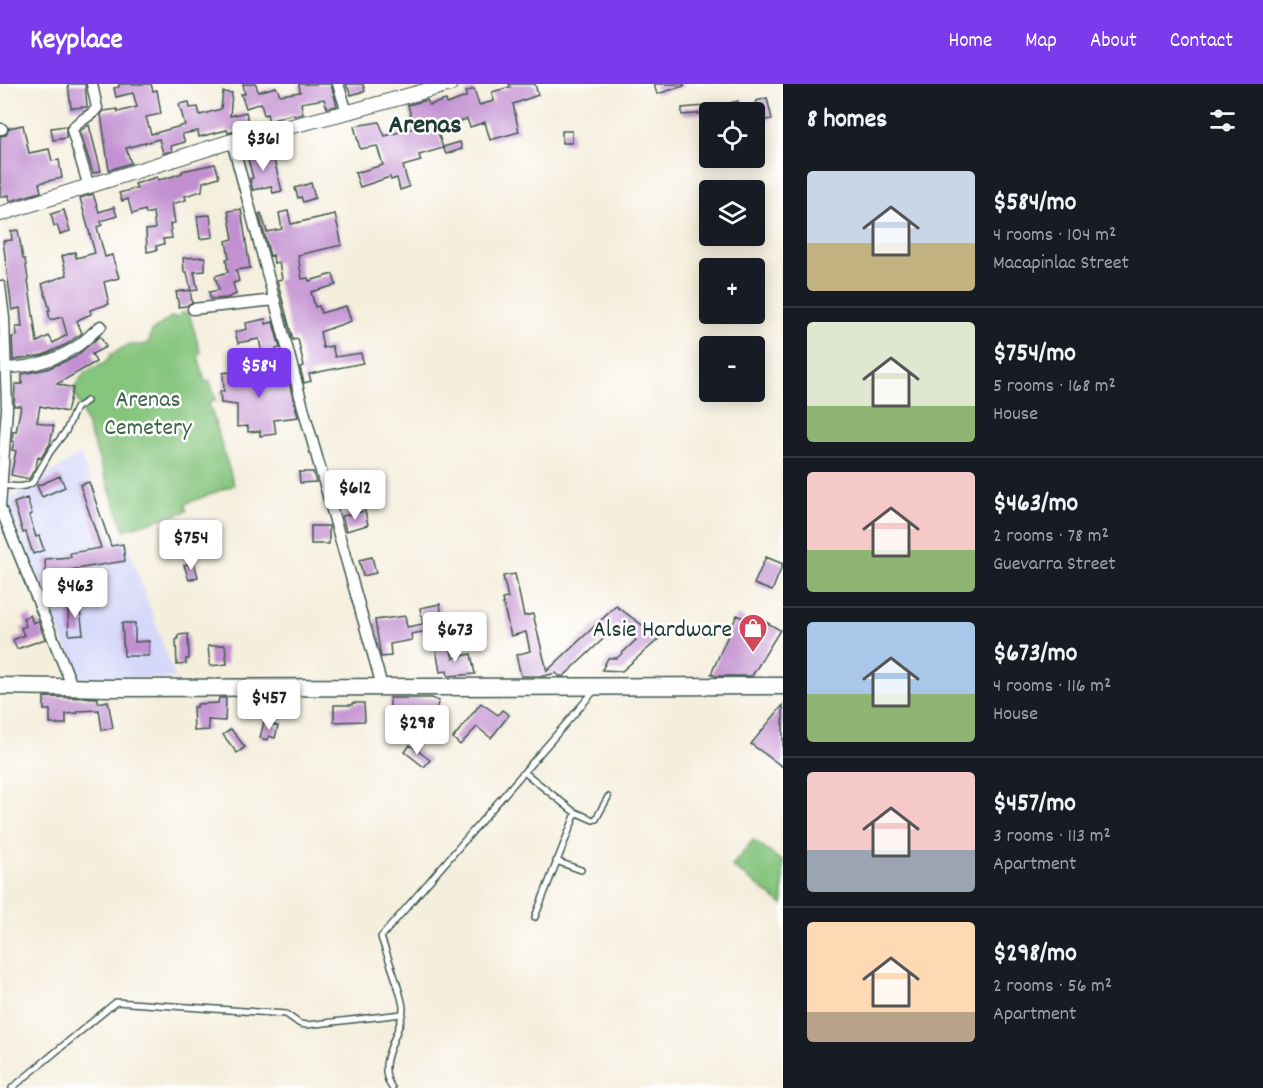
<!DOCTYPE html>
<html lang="en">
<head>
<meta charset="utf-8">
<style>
  body { margin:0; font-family:Dekko,sans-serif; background:#242831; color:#f1f3f6; height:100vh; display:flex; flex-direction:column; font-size:22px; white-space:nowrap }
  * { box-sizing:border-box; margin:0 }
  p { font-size:20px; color:#9ea1a6 }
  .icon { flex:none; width:33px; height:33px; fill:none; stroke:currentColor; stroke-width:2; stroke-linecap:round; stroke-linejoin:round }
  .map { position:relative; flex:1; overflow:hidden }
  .side { display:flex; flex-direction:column; background:#171b24; width:480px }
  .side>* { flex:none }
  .controls { position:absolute; left:699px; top:18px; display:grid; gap:12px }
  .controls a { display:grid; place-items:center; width:66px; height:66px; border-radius:6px; background:#171b24; box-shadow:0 3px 15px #0003; font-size:30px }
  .price { position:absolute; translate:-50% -51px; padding:0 14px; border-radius:6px; background:#fff; color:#222; font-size:20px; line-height:39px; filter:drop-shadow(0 2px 3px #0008) }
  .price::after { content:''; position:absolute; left:50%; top:36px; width:18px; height:14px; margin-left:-9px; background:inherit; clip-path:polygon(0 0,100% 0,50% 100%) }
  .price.current { background:#7c3aed; color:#fff }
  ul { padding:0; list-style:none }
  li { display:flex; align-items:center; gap:18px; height:150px; padding:0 24px }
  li+li { border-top:2px solid #363941 }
  li span { display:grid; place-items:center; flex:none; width:168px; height:120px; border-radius:6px; color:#555 }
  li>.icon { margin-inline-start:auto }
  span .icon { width:72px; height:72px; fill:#fffc; stroke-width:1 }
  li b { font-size:26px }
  h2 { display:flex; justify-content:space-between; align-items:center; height:72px; padding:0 24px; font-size:26px }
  header { display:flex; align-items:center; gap:36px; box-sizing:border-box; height:84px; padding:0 30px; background:#7c3aed; color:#fff }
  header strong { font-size:28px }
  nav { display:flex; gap:33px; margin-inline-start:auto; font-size:21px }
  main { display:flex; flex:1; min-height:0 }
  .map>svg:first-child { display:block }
</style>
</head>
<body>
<header>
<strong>Keyplace</strong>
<nav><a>Home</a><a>Map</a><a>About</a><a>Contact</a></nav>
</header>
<main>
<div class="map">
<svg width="783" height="1004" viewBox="0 0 783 1004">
  <rect width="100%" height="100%" fill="#fff"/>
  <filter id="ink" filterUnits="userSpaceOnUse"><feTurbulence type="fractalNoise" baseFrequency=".0167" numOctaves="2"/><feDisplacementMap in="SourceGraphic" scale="12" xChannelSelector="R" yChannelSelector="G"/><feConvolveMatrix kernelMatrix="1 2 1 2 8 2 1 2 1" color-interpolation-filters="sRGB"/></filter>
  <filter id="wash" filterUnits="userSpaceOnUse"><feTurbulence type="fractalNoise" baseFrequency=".008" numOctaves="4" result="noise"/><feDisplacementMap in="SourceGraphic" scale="24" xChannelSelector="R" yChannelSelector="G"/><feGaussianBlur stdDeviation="1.35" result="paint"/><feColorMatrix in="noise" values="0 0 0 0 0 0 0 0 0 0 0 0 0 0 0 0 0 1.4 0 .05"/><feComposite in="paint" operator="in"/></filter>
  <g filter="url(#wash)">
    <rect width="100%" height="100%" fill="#f4eedc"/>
    <path fill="#d5d8f9" d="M80 370 112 455 125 454 175 594 80 596 6 418Z"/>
    <path fill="#85c57d" stroke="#528158" stroke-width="1.5" d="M181 229H189L201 270 198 272 205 298 210 297 216 316 209 319 234 401 185 420 187 427 124 446 74 305C78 299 81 292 86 288 96 280 106 284 110 271L128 261H144L149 258 152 247 171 233H179Z
      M753 756 783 778V821L732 782Z"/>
    <g id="blocks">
      <path fill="#c290d0" d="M68 0H85L87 23 71 24Z
        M119 0H151L153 7 157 6 161 30 146 33 151 50 185 41 179 20 189 18 190 24 198 23 200 31 221 25 223 8 232 9 230 32 246 28 249 41 240 43V46L228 49 227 46 199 53 198 47 182 50 185 58 171 62 172 67 163 69 159 55 126 64 131 79 109 86 101 30 104 27 117 25 118 28 137 23 133 9 116 13 114 4 119 3Z
        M243 0H256L258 8 276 3 280 11 300 8 299 0H331L337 22 327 24 324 15 301 19 303 30 294 32 293 30 269 37 267 30 264 31 261 19 246 24 241 10H245Z
        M346 0H363L365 7 351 11Z
        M509 0H535L538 11 513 20 519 48 490 56 485 38 470 43 467 35 437 45 443 64 419 71 421 77 403 82 409 103 400 106 397 94 391 96 390 93 360 103 355 89 383 81 377 62 360 65 354 42 379 38 385 52 414 44 408 21 427 16 429 21 446 16 447 20 466 13V8L474 5 479 21 494 17 492 8 510 3Z
        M654 0H684V2L657 10Z
        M767 14 772 35 754 38V23L757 22 756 17Z
        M738 17 740 28H727L726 20Z
        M705 22 706 29 682 31V24Z
        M23 41 29 69 49 65 52 77 59 76 62 94 39 99 41 108 10 117 9 111 0 113V52L6 51 9 44Z
        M89 41 101 87 93 89 80 47Z
        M66 42V54L53 56 51 44Z
        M562 47H572V59H562Z
        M460 58 462 65 446 70 443 63Z
        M258 64 262 79 274 76 282 107 273 109 271 102 253 106 250 95 253 94 246 67Z
        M215 80 219 93 203 98 202 107 185 112 186 116 172 120 175 139 170 140 172 154 163 155 164 160 156 162 157 166 147 168 146 146 155 145 153 128 146 130 145 126 132 130 128 115 122 117 119 109 137 104 135 100 157 93 158 96 168 94 182 89V87Z
        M311 99 315 114 303 118 301 113 298 114 295 104Z
        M93 110 99 128 114 123 117 132 101 137 102 141 97 143 105 173 112 171 119 194 104 198 109 220 90 226 91 230 80 235 77 237 82 249 67 260 43 271 13 276 12 253 17 252 16 243H22L20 224 12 226 3 157 12 156 11 147 18 146 23 175H25L37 258 49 252 53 259 67 251 62 233 50 236 48 226H50L42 200 67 191 62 172 75 168 76 174 95 169 80 114Z
        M241 125 250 184 236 186 239 197 233 199 236 210 227 214 211 215 209 208 219 206 215 192 228 188 226 175 229 174 226 157 233 155 228 127Z
        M64 126 70 147 60 150 57 141 54 142 51 130Z
        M288 127 291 140 335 130 342 161 298 171 302 195 308 194 309 197 333 190 336 201 311 208 315 223 319 222 321 229 346 222 351 237 320 248 323 264 332 262 335 273 361 269 363 279 309 290 311 297 304 299 300 283 304 282 298 255 293 256 277 196 282 195 279 178 274 179 273 171 270 172 259 130 261 129 267 148 282 145 279 129Z
        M210 131 213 153 200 155 197 132Z
        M205 173V187L194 188 198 206 191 207 187 188H184L183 174Z
        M190 206 192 218 186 222 179 223 176 208Z
        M265 235 266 240 273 238 280 264 276 265V268L262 270 259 255 238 259 235 248 247 245 246 239Z
        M100 252 106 263 92 270 96 278 57 300 73 304 67 328 40 322 37 338 54 342 50 360 41 374 38 373 36 383 29 395 11 391 16 367 12 366 14 358 12 357 13 347 16 348 21 322H14L15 300H22V290L47 285 75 273Z
        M249 285V287L269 285 270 289 286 287 298 333 274 336 276 350 260 352V347L248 348V342L237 343V321L221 319 220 307H224L223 289Z
        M299 388H313L316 398 300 399Z
        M60 392 65 403 42 413 37 402Z
        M89 398 111 462 123 460 125 477 64 487 65 509 47 510 45 475 71 473 70 469 101 464 80 401Z
        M27 414 32 430 29 431 36 453 39 452 44 466 33 470 26 448 23 449 14 419Z
        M365 427 368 441 346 447 342 432Z
        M311 442H329V460H311Z
        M372 473 376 489 363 492 359 476Z
        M766 473 783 480 772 507 754 500Z
        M194 478 198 493 189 496 184 481Z
        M515 490 524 532 533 530 547 587 616 522 660 554 622 587 602 586 608 574H617L636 556 617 542 564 592H559L556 589 544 592H521L516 571 530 567 526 548 511 552 502 515 508 514 503 492Z
        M79 517 83 550 69 551 68 526H70V518Z
        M440 520 444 544 411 550 412 556 390 560 391 572 381 573 375 536 405 532 407 543 423 540 420 524Z
        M30 531 33 539 38 537 45 555 17 565 13 556 24 551 21 544 26 542 23 534Z
        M737 531 756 540 759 534 780 546 752 592H716L711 590Z
        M122 539H135V558L149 557V572H124Z
        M188 550 189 575H186V580L177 581 176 556 178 555V551Z
        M225 561 227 580 210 582 208 562Z
        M450 562 453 574 471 570 475 590 448 592 447 587 440 588 436 565Z
        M44 613 98 614V619L108 617 113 644 102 646 99 626 78 627V629L66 630V640H50V626H44Z
        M219 614H226L225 637 208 636 209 646 194 647 193 623H197V620L218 619Z
        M390 614H432L439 617 434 629 429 635 413 625 412 645H389Z
        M352 619H364L365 637 334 638V621H352Z
        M481 619 498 631 502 626 509 631 491 654 477 643 460 661 453 654Z
        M783 621V683L751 660Z
        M264 638 278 642 275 654 269 652 268 656 260 654Z
        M231 645 245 663 237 669 223 651Z
        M410 661 430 676 424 683 405 668Z"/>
    </g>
  </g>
  <g filter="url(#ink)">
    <use href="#blocks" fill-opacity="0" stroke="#3f584d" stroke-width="1.5"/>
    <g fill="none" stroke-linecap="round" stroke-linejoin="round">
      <g stroke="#3f584d" stroke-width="8">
        <path id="lane" d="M1 401C11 402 25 405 33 398L50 368 66 347 76 324 87 317
          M524 688 573 727 593 736 596 735 608 713
          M556 777 581 786
          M535 833 576 729
          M12 1004 116 918 286 930 300 940 307 941 402 930
          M392 1004C374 978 401 952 403 925 404 915 385 866 381 853L595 606"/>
      </g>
      <g stroke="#3f584d" stroke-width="13">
        <path id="street" d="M338 0 347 28
          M0 45H2
          M232 57 307 338 382 602
          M89 103 72 46C77 36 90 34 97 24L92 0
          M0 202 4 234 7 324 0 423 73 604
          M193 225 275 216
          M6 284C34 283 57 276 79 261 87 255 93 248 101 242"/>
      </g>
      <g stroke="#3f584d" stroke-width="16">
        <path id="secondary" d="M0 130 232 57 356 26 450 0"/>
      </g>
      <g stroke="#3f584d" stroke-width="19">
        <path id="primary" d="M0 602 112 604 783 602"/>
      </g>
      <use href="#lane" stroke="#fff" stroke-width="5"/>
      <use href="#street" stroke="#fff" stroke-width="10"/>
      <use href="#secondary" stroke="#fff" stroke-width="14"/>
      <use href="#primary" stroke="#fff" stroke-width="16"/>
    </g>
  </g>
  <defs>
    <g id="shop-pin" transform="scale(1.5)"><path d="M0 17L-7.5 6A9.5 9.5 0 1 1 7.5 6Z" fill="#d1495b" stroke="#fff"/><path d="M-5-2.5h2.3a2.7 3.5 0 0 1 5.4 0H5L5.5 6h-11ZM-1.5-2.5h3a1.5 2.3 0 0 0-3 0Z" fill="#fff"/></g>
  </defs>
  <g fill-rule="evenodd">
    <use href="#shop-pin" x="753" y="544"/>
  </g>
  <g text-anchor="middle" stroke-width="5" stroke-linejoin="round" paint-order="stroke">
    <g font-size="24" fill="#3e664a" stroke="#fff">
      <text x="148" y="322">Arenas<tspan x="148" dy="28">Cemetery</tspan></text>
    </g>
    <g font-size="24" fill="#1f3d34" stroke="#fff" text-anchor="end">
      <text x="732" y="552">Alsie Hardware</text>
    </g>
    <g font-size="27" font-weight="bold" fill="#1f3d34" stroke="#fff">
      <text x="425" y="48">Arenas</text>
    </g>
  </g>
</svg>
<div class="controls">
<a><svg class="icon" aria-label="locate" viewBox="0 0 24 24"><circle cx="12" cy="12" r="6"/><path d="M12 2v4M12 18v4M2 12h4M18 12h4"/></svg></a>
<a><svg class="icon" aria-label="layers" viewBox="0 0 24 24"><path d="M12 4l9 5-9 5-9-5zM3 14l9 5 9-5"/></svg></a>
<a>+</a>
<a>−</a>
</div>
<b class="price" style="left:263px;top:88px">$361</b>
<b class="price current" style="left:259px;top:315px">$584</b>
<b class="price" style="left:355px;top:437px">$612</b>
<b class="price" style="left:191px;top:487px">$754</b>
<b class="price" style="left:75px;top:535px">$463</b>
<b class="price" style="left:455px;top:579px">$673</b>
<b class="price" style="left:269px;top:647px">$457</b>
<b class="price" style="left:417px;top:672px">$298</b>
</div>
<section class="side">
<h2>8 homes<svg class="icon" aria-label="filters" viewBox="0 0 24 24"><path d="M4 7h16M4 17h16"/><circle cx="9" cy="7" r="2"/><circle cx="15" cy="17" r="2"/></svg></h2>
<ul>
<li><span style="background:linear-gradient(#c9d6e8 60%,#c2b280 0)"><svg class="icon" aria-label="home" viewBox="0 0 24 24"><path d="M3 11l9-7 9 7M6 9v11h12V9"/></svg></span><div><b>$584/mo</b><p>4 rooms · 104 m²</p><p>Macapinlac Street</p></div></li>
<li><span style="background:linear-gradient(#dfe7d0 70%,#8fb573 0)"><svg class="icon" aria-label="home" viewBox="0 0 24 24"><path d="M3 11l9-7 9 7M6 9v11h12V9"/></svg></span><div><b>$754/mo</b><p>5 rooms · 168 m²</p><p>House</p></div></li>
<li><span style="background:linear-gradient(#f6c9c9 65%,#8fb573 0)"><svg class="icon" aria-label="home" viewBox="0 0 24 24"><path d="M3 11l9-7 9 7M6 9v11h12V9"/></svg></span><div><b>$463/mo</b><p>2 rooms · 78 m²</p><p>Guevarra Street</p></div></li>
<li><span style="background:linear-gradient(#a9c7e8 60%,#8fb573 0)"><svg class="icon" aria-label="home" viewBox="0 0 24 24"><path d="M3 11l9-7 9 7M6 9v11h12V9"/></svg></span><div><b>$673/mo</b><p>4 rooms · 116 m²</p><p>House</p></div></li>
<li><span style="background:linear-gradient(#f6c9c9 65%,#9aa5b1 0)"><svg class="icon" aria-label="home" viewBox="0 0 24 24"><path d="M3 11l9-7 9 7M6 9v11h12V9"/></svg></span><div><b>$457/mo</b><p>3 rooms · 113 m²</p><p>Apartment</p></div></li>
<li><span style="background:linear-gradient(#ffd9b3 75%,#b9a48a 0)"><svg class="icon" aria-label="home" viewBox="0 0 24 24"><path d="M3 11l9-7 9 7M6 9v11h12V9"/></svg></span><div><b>$298/mo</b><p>2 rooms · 56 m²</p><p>Apartment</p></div></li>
</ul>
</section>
</main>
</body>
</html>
